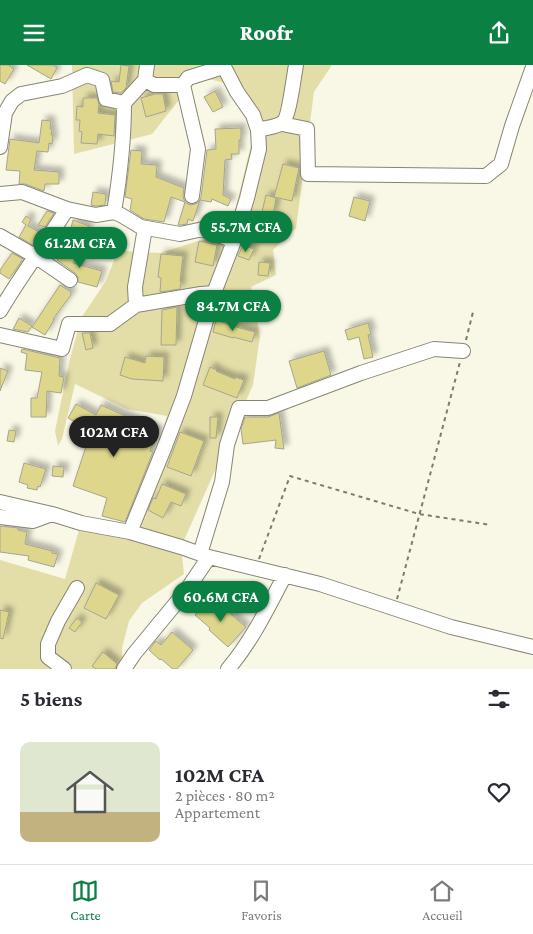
<!DOCTYPE html>
<html lang="fr">
<head>
<meta charset="utf-8">
<style>
  body { margin:0; font-family:"Crimson Pro",serif; background:#f7f7f7; color:#2b2b33; height:100vh; display:flex; flex-direction:column; font-size:19px; white-space:nowrap }
  * { box-sizing:border-box; margin:0 }
  p { font-size:16px; color:#7c7c81 }
  .icon { flex:none; width:28px; height:28px; fill:none; stroke:currentColor; stroke-width:2; stroke-linecap:round; stroke-linejoin:round }
  .map { position:relative; height:604px; overflow:hidden }
  .side { display:flex; flex-direction:column; background:#fff; flex:1 }
  .side>* { flex:none }
  .price { position:absolute; translate:-50% -42px; padding:0 11px; border-radius:18px; background:#0b8043; color:#fff; font-size:16px; line-height:32px; filter:drop-shadow(0 1px 2px #0008) }
  .price::after { content:''; position:absolute; left:50%; top:30px; width:15px; height:11px; margin-left:-8px; background:inherit; clip-path:polygon(0 0,100% 0,50% 100%) }
  .price.current { background:#222; color:#fff }
  ul { padding:0; list-style:none }
  li { display:flex; align-items:center; gap:15px; height:125px; padding:0 20px }
  li span { display:grid; place-items:center; flex:none; width:140px; height:100px; border-radius:10px; color:#555 }
  li>.icon { margin-inline-start:auto }
  span .icon { width:60px; height:60px; fill:#fffc; stroke-width:1 }
  li b { font-size:21px }
  h2 { display:flex; justify-content:space-between; align-items:center; height:60px; padding:0 20px; font-size:21px }
  header { display:flex; justify-content:space-between; align-items:center; height:65px; padding:0 20px; background:#0b8043; color:#fff; font-size:22px; font-weight:800 }
  .tabs { display:flex; justify-content:space-around; align-items:center; height:70px; border-top:1px solid #e1e1e2; background:#fff; font-size:14px; color:#7c7c81 }
  .tabs a { display:grid; justify-items:center; gap:2px }
  .tabs .current { color:#0b8043 }
  .map>svg:first-child { display:block }
</style>
</head>
<body>
<header><svg class="icon" aria-label="menu" viewBox="0 0 24 24"><path d="M4 6h16M4 12h16M4 18h16"/></svg>Roofr<svg class="icon" aria-label="share" viewBox="0 0 24 24"><path d="M12 15V3M7 8l5-5 5 5M5 13v7h14v-7"/></svg></header>
<div class="map">
<svg width="533" height="604" viewBox="0 0 533 604">
  <defs>
    <filter id="shadow"><feDropShadow dx="4.5" dy="-4.5" stdDeviation="2.5" flood-color="#0004"/></filter>
  </defs>
  <rect width="100%" height="100%" fill="#f9f7e5"/>
  <path fill="#e3dea8" d="M72 0H332L314 27 296 163 273 185 276 210 251 222 260 271 253 320 181 482 184 509 142 538 129 556 122 583 123 604H0V495L65 514 81 458 129 467 140 441 167 351 127 344 75 319 62 374 58 381 55 366 69 298 81 253 106 216 115 193 123 186 160 188 198 176 229 170 236 142 254 67 228 19 198 11 152 69 74 89Z"/>
  <path fill="#ded78b" stroke="#a5a492" filter="url(#shadow)" d="M0 0H8L14 4 5 19 0 16Z
    M27 0H53L57 3 51 14Z
    M121 0 129 1 126 23 121 28 113 27 111 16 119 17Z
    M215 26 223 42 213 47 204 32Z
    M155 29H163L166 46 146 52 141 33Z
    M83 33H97L99 39 98 48 115 50 114 71 98 69 97 79 81 78 82 67 79 66 80 55H76L77 41 83 42Z
    M42 55 51 56 50 64H52L51 70H53L52 79 49 78 48 87 37 86 34 105 59 107V119H45L44 126 25 119H19L20 106 6 105 10 74 39 78Z
    M241 63V75H239V89H231L232 94 225 95 223 130 231 134 228 141 212 134 211 137 200 135 193 156 188 154 187 159 180 160H178L185 137 171 132 164 157 144 154 130 145 132 134 125 132 131 85 142 86 141 99 157 100 156 112 184 123 183 130 184 135 186 138 190 140 195 139 199 137 201 132 207 85 216 84 215 64Z
    M283 99 299 103 292 136 274 132Z
    M93 127 106 129 105 140 96 141 91 140Z
    M266 130 276 133 273 150 262 147Z
    M354 132 370 136 365 156 349 151Z
    M47 146 54 148 45 162 38 160Z
    M26 151 31 154 28 161 41 168 33 180 19 172 26 160 22 157Z
    M73 155 89 161 83 176 69 171Z
    M199 176 217 180 213 201 195 197Z
    M243 180 254 184 249 195 238 191Z
    M64 182 78 190 73 198 102 206 97 222 78 217V212L75 208 57 195Z
    M12 188 23 194 9 214 0 208V205Z
    M161 189 183 191 180 216 181 217 180 224 160 227 161 213 158 212Z
    M259 197 270 198 268 211 258 210Z
    M60 220 71 227V230L53 254 54 255 45 270 32 262Z
    M177 242 176 280H161L162 245Z
    M19 253 32 261 28 267 13 264Z
    M216 255 236 262 255 267 252 277 233 272V273L213 267Z
    M368 258 371 269 368 270 373 292 364 294 359 272 348 275 345 265Z
    M82 268H90L93 283 86 285Z
    M22 284 60 293 59 311 64 312 61 328 47 326 46 352H31V333H37L42 307 25 305 27 289 21 287Z
    M324 286 331 310 297 323 289 296Z
    M146 291 164 292 163 316 132 314 120 310 125 292 145 298Z
    M210 302 217 305 216 306 235 314V312L244 315 237 333 203 320Z
    M0 303 8 306 0 326Z
    M76 339 96 350 101 340 159 366 150 386 153 387 125 457 102 451 107 433 73 421 91 366 68 353Z
    M279 348 284 384 275 383 276 375 243 379 241 364 245 352H268Z
    M210 352H218L216 373H210Z
    M9 365 16 366 14 377 7 376Z
    M180 367 204 376 191 411 167 402Z
    M24 398 46 404 40 422 38 421 37 425 27 423 28 420 19 417Z
    M53 401 64 402 63 412 52 411Z
    M162 419 186 429 181 441 171 437 163 453 148 445 153 433 156 434Z
    M0 461 18 463V465L27 467 25 479 52 486V488L58 489 54 502 28 495 29 491 0 487Z
    M96 518 119 530 106 554 84 543Z
    M208 535 223 548 226 545 246 562 228 582 209 565 210 563 195 550Z
    M0 545 9 547 3 574 0 573Z
    M77 553 82 557 75 567 69 563Z
    M172 567 193 585 177 604H173L161 594 160 595 149 585 156 576 161 580Z
    M103 587 117 599 115 604H96L92 601Z"/>
  <g fill="none" stroke-linecap="round" stroke-linejoin="round">
    <g stroke="#868574" stroke-width="16">
      <path id="minor" d="M145 15 154 20H183L188 13 223 2
        M183 20 198 84 192 131
        M282 59 307 64 308 109 486 111 501 99 512 61 533 2
        M258 65C264 63 277 62 282 58 289 54 294 10 296 0
        M0 82 5 48 12 36 21 29 62 21 87 10 102 15 106 34 124 38 145 15 147 0
        M0 129 22 127 67 144 96 150 114 147 121 150 141 162 180 169 203 164 234 176
        M114 147C120 111 124 75 124 38
        M0 171 35 191 70 215
        M136 240 135 222 145 163
        M0 246C21 210 46 178 67 144
        M0 270 62 284 69 259H110L136 240 201 229 214 228
        M0 437 52 449 81 458 130 467 181 482 209 492 320 519 451 562 533 582
        M0 452 33 456 52 449
        M130 467 165 381 184 331 214 228 234 176 247 133 259 84 258 65 253 50 237 27 223 0
        M200 489 222 417 227 380 239 343H268L361 308 434 284 463 286
        M64 604 48 592V579L58 556 77 523
        M124 604 134 589 186 526 209 492
        M228 604C252 576 268 542 285 510"/>
    </g>
    <path stroke="#7c7b70" stroke-width="2" stroke-dasharray="4 4" stroke-linecap="butt" d="M466 275 473 247
      M259 494 290 411 419 449 491 460
      M397 534 460 297"/>
    <use href="#minor" stroke="#fff" stroke-width="14"/>
  </g>
</svg>
<b class="price" style="left:246px;top:188px">55.7M CFA</b>
<b class="price" style="left:80px;top:204px">61.2M CFA</b>
<b class="price" style="left:233px;top:267px">84.7M CFA</b>
<b class="price current" style="left:114px;top:393px">102M CFA</b>
<b class="price" style="left:221px;top:558px">60.6M CFA</b>
</div>
<section class="side">
<h2>5 biens<svg class="icon" aria-label="filters" viewBox="0 0 24 24"><path d="M4 7h16M4 17h16"/><circle cx="9" cy="7" r="2"/><circle cx="15" cy="17" r="2"/></svg></h2>
<ul>
<li><span style="background:linear-gradient(#dfe7d0 70%,#c2b280 0)"><svg class="icon" aria-label="home" viewBox="0 0 24 24"><path d="M3 11l9-7 9 7M6 9v11h12V9"/></svg></span><div><b>102M CFA</b><p>2 pièces · 80 m²</p><p>Appartement</p></div><svg class="icon" aria-label="heart" viewBox="0 0 24 24"><path d="M12 20l-8-8c-3-5 5-10 8-4 3-6 11-1 8 4z"/></svg></li>
</ul>
</section>
<nav class="tabs">
<a class="current"><svg class="icon" aria-label="map" viewBox="0 0 24 24"><path d="M3 6l6-2 6 2 6-2v14l-6 2-6-2-6 2zM9 4v14M15 6v14"/></svg>Carte</a>
<a><svg class="icon" aria-label="saved" viewBox="0 0 24 24"><path d="M7 4h10v16l-5-4-5 4z"/></svg>Favoris</a>
<a><svg class="icon" aria-label="home" viewBox="0 0 24 24"><path d="M3 11l9-7 9 7M6 9v11h12V9"/></svg>Accueil</a>
</nav>
</body>
</html>
